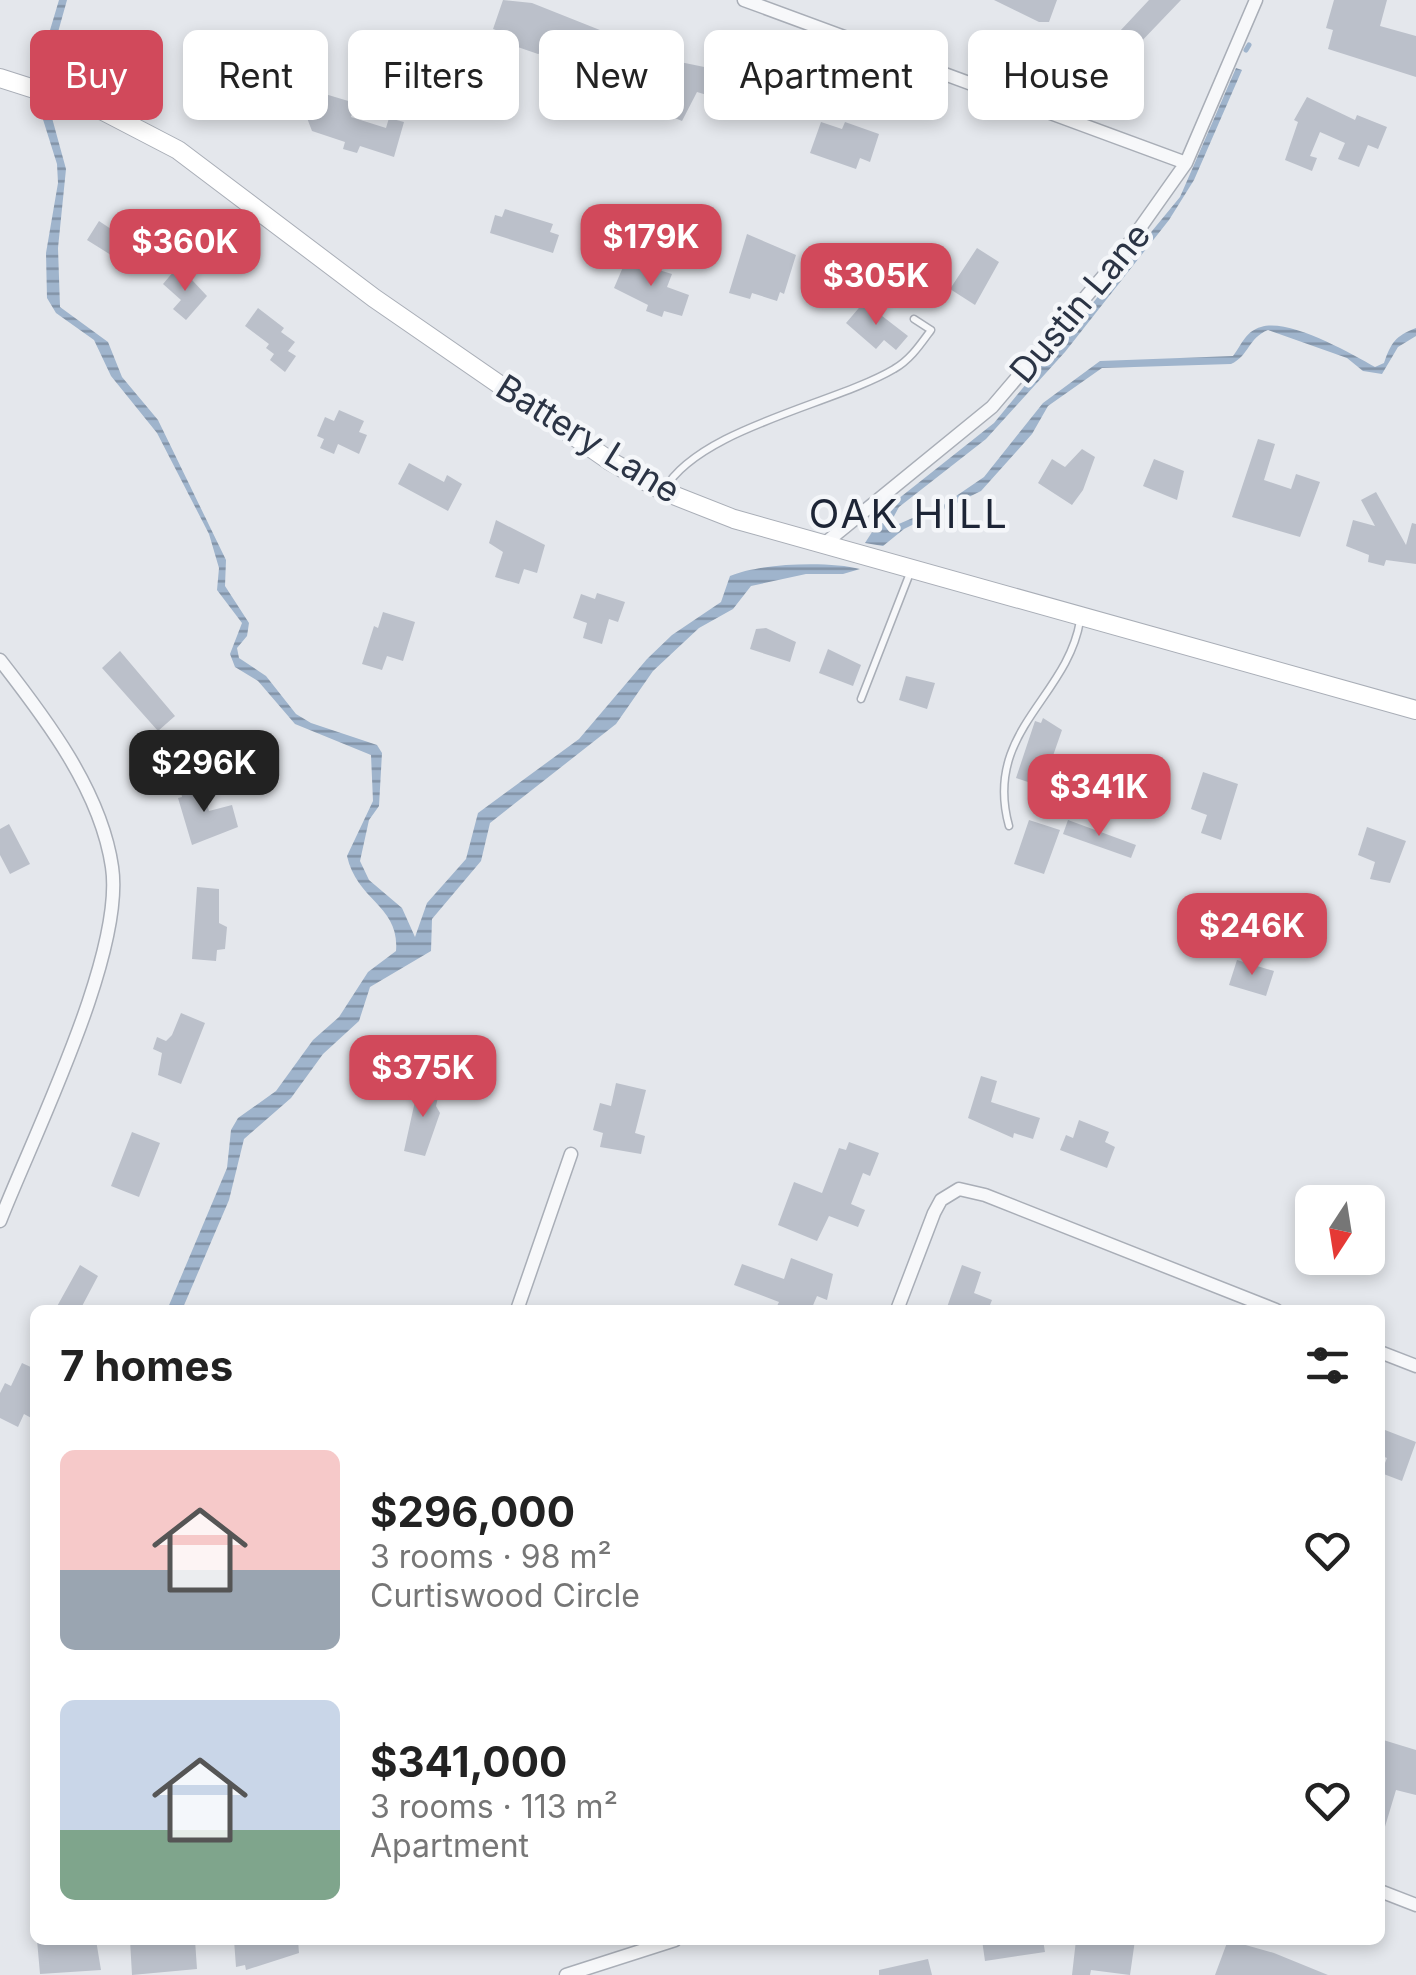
<!DOCTYPE html>
<html lang="en">
<head>
<meta charset="utf-8">
<style>
  body { margin:0; font-family:Inter,sans-serif; background:#f2f2f2; color:#222; height:100vh; display:flex; flex-direction:column; font-size:38px; white-space:nowrap }
  * { box-sizing:border-box; margin:0 }
  p { font-size:32px; color:#767676 }
  .icon { flex:none; width:55px; height:55px; fill:none; stroke:currentColor; stroke-width:2; stroke-linecap:round; stroke-linejoin:round }
  .map { position:relative; flex:1; overflow:hidden }
  .details { position:absolute; left:30px; top:1305px; width:1355px; height:640px; display:flex; flex-direction:column; background:#fff; border-radius:15px; box-shadow:0 5px 15px #0003 }
  .details>* { flex:none }
  .banner { position:absolute; left:30px; top:30px; width:1358px; height:90px; display:flex; gap:20px }
  .needle { width:65px; rotate:192deg }
  .fabs { position:absolute; left:1295px; top:1185px; display:grid; gap:20px }
  .fabs a { display:grid; place-items:center; width:90px; height:90px; border-radius:15px; background:#fff; box-shadow:0 5px 15px #0003; font-size:50px }
  .price { position:absolute; translate:-50% -85px; padding:0 22px; border-radius:20px; background:#d1495b; color:#fff; font-size:32px; line-height:65px; filter:drop-shadow(0 2px 5px #0008) }
  .price::after { content:''; position:absolute; left:50%; top:60px; width:30px; height:22px; margin-left:-15px; background:inherit; clip-path:polygon(0 0,100% 0,50% 100%) }
  .price.selected { background:#222; color:#fff }
  ul { padding:0; list-style:none }
  li { display:flex; align-items:center; gap:30px; height:250px; padding:0 30px }
  li span { display:grid; place-items:center; flex:none; width:280px; height:200px; border-radius:15px; color:#555 }
  li>.icon { margin-inline-start:auto }
  span .icon { width:120px; height:120px; fill:#fffc; stroke-width:1 }
  li b { font-size:42px }
  h2 { display:flex; justify-content:space-between; align-items:center; height:120px; padding:0 30px; font-size:42px }
  .chip { padding:0 35px; border-radius:15px; background:#fff; box-shadow:0 5px 15px #0003; font-size:35px; line-height:90px }
  .chip.selected { background:#d1495b; color:#fff }
  .map>svg:first-child { display:block }
</style>
</head>
<body>
<div class="map">
<svg width="1416" height="1975" viewBox="0 0 1416 1975">
  <defs>
    <pattern id="water-rules" width="6" height="5" patternUnits="userSpaceOnUse" patternTransform="scale(2.5)"><rect width="6" height="5" fill="#9fb4cc"/><path d="M0 2.5h6" fill="none" stroke="#8293a7"/></pattern>
  </defs>
  <rect width="100%" height="100%" fill="#e4e7ec"/>
  <path fill="url(#water-rules)" d="M59 0H67L48 68 49 107 66 169 58 248 60 307 108 342 122 377 158 420 226 560 225 586 249 623 247 636 237 648 239 658 266 676 296 714 311 723 377 745 382 753 379 806 369 820 360 861 369 880 402 908 415 937 427 903 466 859 478 813 579 739 647 659 672 635 721 602 730 576C760 563 829 561 860 569L843 574H806L751 586 733 609 699 628 653 671 616 724 490 823 481 861 432 919 431 951 370 987 359 1021 323 1054 291 1098 244 1139 229 1200 182 1310H167L227 1168 231 1130 238 1118 276 1091 313 1040 339 1017 368 972 396 951C400 906 357 901 347 856L373 801 371 755 295 724 258 681 235 667 230 654 242 623 217 590 219 568 209 534 157 433 111 376 94 340 56 313 47 298 46 253 58 183 57 164 40 110 39 67Z
    M1236 68 1242 70 1194 180 1169 220 1065 352 986 439 899 507 887 529 943 505 984 477 1043 403 1100 361 1233 356C1242 344 1246 331 1261 327 1289 318 1350 353 1375 367L1384 363C1391 343 1395 336 1416 328V336L1398 347 1382 374 1363 371 1347 358 1268 330C1248 338 1249 356 1231 364L1102 368 1048 406 1032 434 981 491 904 529 883 546 865 543 888 507 994 423 1180 197Z"/>
  <g fill="none" stroke-linecap="round" stroke-linejoin="round">
    <path stroke="#9fb4cc" stroke-width="5" d="M1246 50 1249 45"/>
  </g>
  <path fill="#bbc0ca" d="M503 0 532 3 620 38 610 65 581 54 579 61 550 50 538 54 509 44 504 33 493 29Z
    M994 0H1057L1049 22H1039Z
    M1149 0H1181L1137 46 1120 31Z
    M1334 0H1387L1380 26 1416 36V77L1328 49 1333 30 1326 28Z
    M680 62 714 69 748 85 740 105 697 92 682 121 663 113Z
    M315 91 355 103 351 117 386 128 389 118 404 122 394 157 360 146 357 153 343 149 345 142 312 131 307 118Z
    M1307 97 1355 120 1357 115 1387 127 1378 149 1368 145 1359 167 1338 159 1345 143 1320 132 1310 156 1317 158 1312 171 1285 160 1298 122 1294 120Z
    M821 122 842 129 845 122 879 134 870 162 860 158 856 169 810 153Z
    M505 209 553 224 550 232 559 235 553 253 490 233 495 215 502 217Z
    M99 221 117 233 121 226 135 234 119 260 87 240Z
    M747 234 796 255 784 294 780 292 777 301 752 293 750 299 729 293Z
    M977 248 999 262 975 305 950 289Z
    M626 260 672 274 667 287 689 295 682 316 664 311 662 317 646 311 648 305 614 288Z
    M174 271 192 280 207 296 186 320 173 309 181 300 163 284Z
    M864 302 908 336 896 350 884 340 876 349 846 323Z
    M258 308 284 328 281 332 295 342 288 351 296 356 285 372 270 360 274 354 266 348 269 344 245 326Z
    M339 410 364 421 359 432 367 435 359 454 338 444 334 454 320 448 324 439 317 436 325 417 334 421Z
    M1258 439 1275 444 1264 480 1291 489 1296 474 1320 482 1300 537 1232 517Z
    M1082 449 1095 457 1083 490 1072 505 1038 483 1052 459 1065 467Z
    M1154 459 1184 471 1177 500 1143 486Z
    M409 463 444 482 447 475 462 484 448 511 398 484Z
    M1376 492 1406 545 1412 523 1416 524V564L1386 560 1384 566 1368 562 1369 555 1346 546 1353 520 1375 526 1361 500Z
    M496 520 545 545 537 573 524 569 519 584 495 577 503 552 489 543Z
    M597 593 625 602 618 622 609 619 602 644 583 638 587 623 573 618 581 594 595 599Z
    M383 612 415 622 403 661 387 656 382 670 362 664 374 626 378 628Z
    M766 628 796 642 790 662 750 649 756 629Z
    M828 649 861 665 853 686 819 673Z
    M120 651 175 716 158 731 102 668Z
    M906 676 935 683 927 709 899 700Z
    M1043 718 1062 730 1047 773 1039 770 1034 784 1016 778 1035 721 1041 723Z
    M1203 772 1238 784 1221 840 1201 833 1207 815 1191 809Z
    M201 781 209 811 232 805 238 827 192 845 178 798 182 797 180 786Z
    M1029 820 1060 830 1044 874 1014 864Z
    M1068 820 1136 845 1131 858 1063 834Z
    M9 824 30 864 10 874 0 855V829Z
    M1367 827 1406 841 1390 883 1370 879 1375 862 1358 855Z
    M197 887 219 889V923L227 927 225 949 217 950 216 961 192 959Z
    M1237 960 1274 971 1266 996 1229 985Z
    M181 1013 205 1023 181 1084 158 1075 162 1053 153 1049 157 1037 166 1041 172 1035Z
    M981 1076 997 1081 991 1102 1040 1118 1033 1139 1014 1133 1013 1138 968 1118Z
    M419 1083 440 1088 436 1106 440 1113 425 1156 404 1151Z
    M616 1083 646 1090 635 1133 645 1136 641 1154 600 1147 603 1133 593 1130 600 1103 611 1106Z
    M1079 1120 1109 1132 1105 1142 1115 1147 1107 1168 1060 1150 1066 1135 1073 1138Z
    M132 1132 160 1143 139 1197 111 1186Z
    M849 1142 879 1153 870 1176 863 1173 851 1204 865 1210 858 1227 829 1216 817 1241 778 1225 794 1182 822 1193 839 1148 846 1150Z
    M791 1258 833 1274 827 1300 817 1296 811 1310H775L779 1302 734 1285 742 1264 784 1279Z
    M80 1265 98 1276 80 1310H55Z
    M962 1265 981 1272 974 1293 992 1300 988 1310H946Z
    M22 1363 35 1369V1420L24 1414 18 1427 0 1418V1393L5 1383 11 1386Z
    M1385 1430 1416 1442 1402 1481 1381 1473 1387 1458 1380 1455Z
    M1380 1739 1416 1750V1795L1396 1790 1384 1830H1380Z
    M37 1940H96L101 1970 40 1974Z
    M130 1940H195L197 1969 132 1975Z
    M234 1940H298L299 1953 246 1970 245 1965 236 1967Z
    M982 1940H1043L1045 1952 985 1961Z
    M1076 1940H1135L1130 1975 1091 1970 1090 1975H1072Z
    M1228 1940 1274 1953 1328 1975H1215Z
    M928 1959 932 1975H879V1970Z"/>
  <g fill="none" stroke-linecap="round" stroke-linejoin="round">
    <g stroke="#a9aeb7" stroke-width="9">
      <path id="service" d="M664 490C699 428 835 404 894 369 910 360 920 345 931 330L914 319
        M861 699 910 573
        M1009 826C983 732 1067 698 1080 621"/>
    </g>
    <g stroke="#a9aeb7" stroke-width="15">
      <path id="minor" d="M744 0 1186 163
        M824 544 992 407 1118 259 1186 163 1256 0
        M0 660C46 719 101 791 112 867 125 953 34 1134 0 1221
        M517 1310 571 1154
        M897 1310 934 1213 941 1200 959 1189 985 1195 1276 1310
        M1380 1352 1416 1366
        M1380 1891 1416 1905
        M566 1975 675 1940"/>
    </g>
    <g stroke="#a9aeb7" stroke-width="20">
      <path id="secondary" d="M0 78 103 111 178 150 374 298 610 461 663 491 734 519 1416 710"/>
    </g>
    <use href="#service" stroke="#f7f8fa" stroke-width="6"/>
    <use href="#minor" stroke="#f7f8fa" stroke-width="12"/>
    <use href="#secondary" stroke="#fff" stroke-width="18"/>
  </g>
  <g text-anchor="middle" stroke-width="9" stroke-linejoin="round" paint-order="stroke">
    <g font-size="35" fill="#2b3445" stroke="#f4f6f9">
      <text transform="translate(1080 303) rotate(-50)" y="12">Dustin Lane</text>
      <text transform="translate(588 439) rotate(32)" y="12">Battery Lane</text>
    </g>
    <g font-size="40" letter-spacing="2.5" fill="#1d2536" stroke="#f4f6f9">
      <text x="909" y="528">OAK HILL</text>
    </g>
  </g>
</svg>
<div class="fabs">
<a><svg class="needle" viewBox="-14 -14 28 28"><path d="M0-13l5 13h-10z" fill="#e53935"/><path d="M0 13l5-13h-10z" fill="#767676"/></svg></a>
</div>
<b class="price" style="left:651px;top:289px">$179K</b>
<b class="price" style="left:185px;top:294px">$360K</b>
<b class="price" style="left:876px;top:328px">$305K</b>
<b class="price selected" style="left:204px;top:815px">$296K</b>
<b class="price" style="left:1099px;top:839px">$341K</b>
<b class="price" style="left:1252px;top:978px">$246K</b>
<b class="price" style="left:423px;top:1120px">$375K</b>
<div class="banner">
<a class="chip selected">Buy</a>
<a class="chip">Rent</a>
<a class="chip">Filters</a>
<a class="chip">New</a>
<a class="chip">Apartment</a>
<a class="chip">House</a>
</div>
<section class="details">
<h2>7 homes<svg class="icon" aria-label="filters" viewBox="0 0 24 24"><path d="M4 7h16M4 17h16"/><circle cx="9" cy="7" r="2"/><circle cx="15" cy="17" r="2"/></svg></h2>
<ul>
<li><span style="background:linear-gradient(#f6c9c9 60%,#9aa5b1 0)"><svg class="icon" aria-label="home" viewBox="0 0 24 24"><path d="M3 11l9-7 9 7M6 9v11h12V9"/></svg></span><div><b>$296,000</b><p>3 rooms · 98 m²</p><p>Curtiswood Circle</p></div><svg class="icon" aria-label="heart" viewBox="0 0 24 24"><path d="M12 20l-8-8c-3-5 5-10 8-4 3-6 11-1 8 4z"/></svg></li>
<li><span style="background:linear-gradient(#c9d6e8 65%,#7fa58c 0)"><svg class="icon" aria-label="home" viewBox="0 0 24 24"><path d="M3 11l9-7 9 7M6 9v11h12V9"/></svg></span><div><b>$341,000</b><p>3 rooms · 113 m²</p><p>Apartment</p></div><svg class="icon" aria-label="heart" viewBox="0 0 24 24"><path d="M12 20l-8-8c-3-5 5-10 8-4 3-6 11-1 8 4z"/></svg></li>
</ul>
</section>
</div>
</body>
</html>
